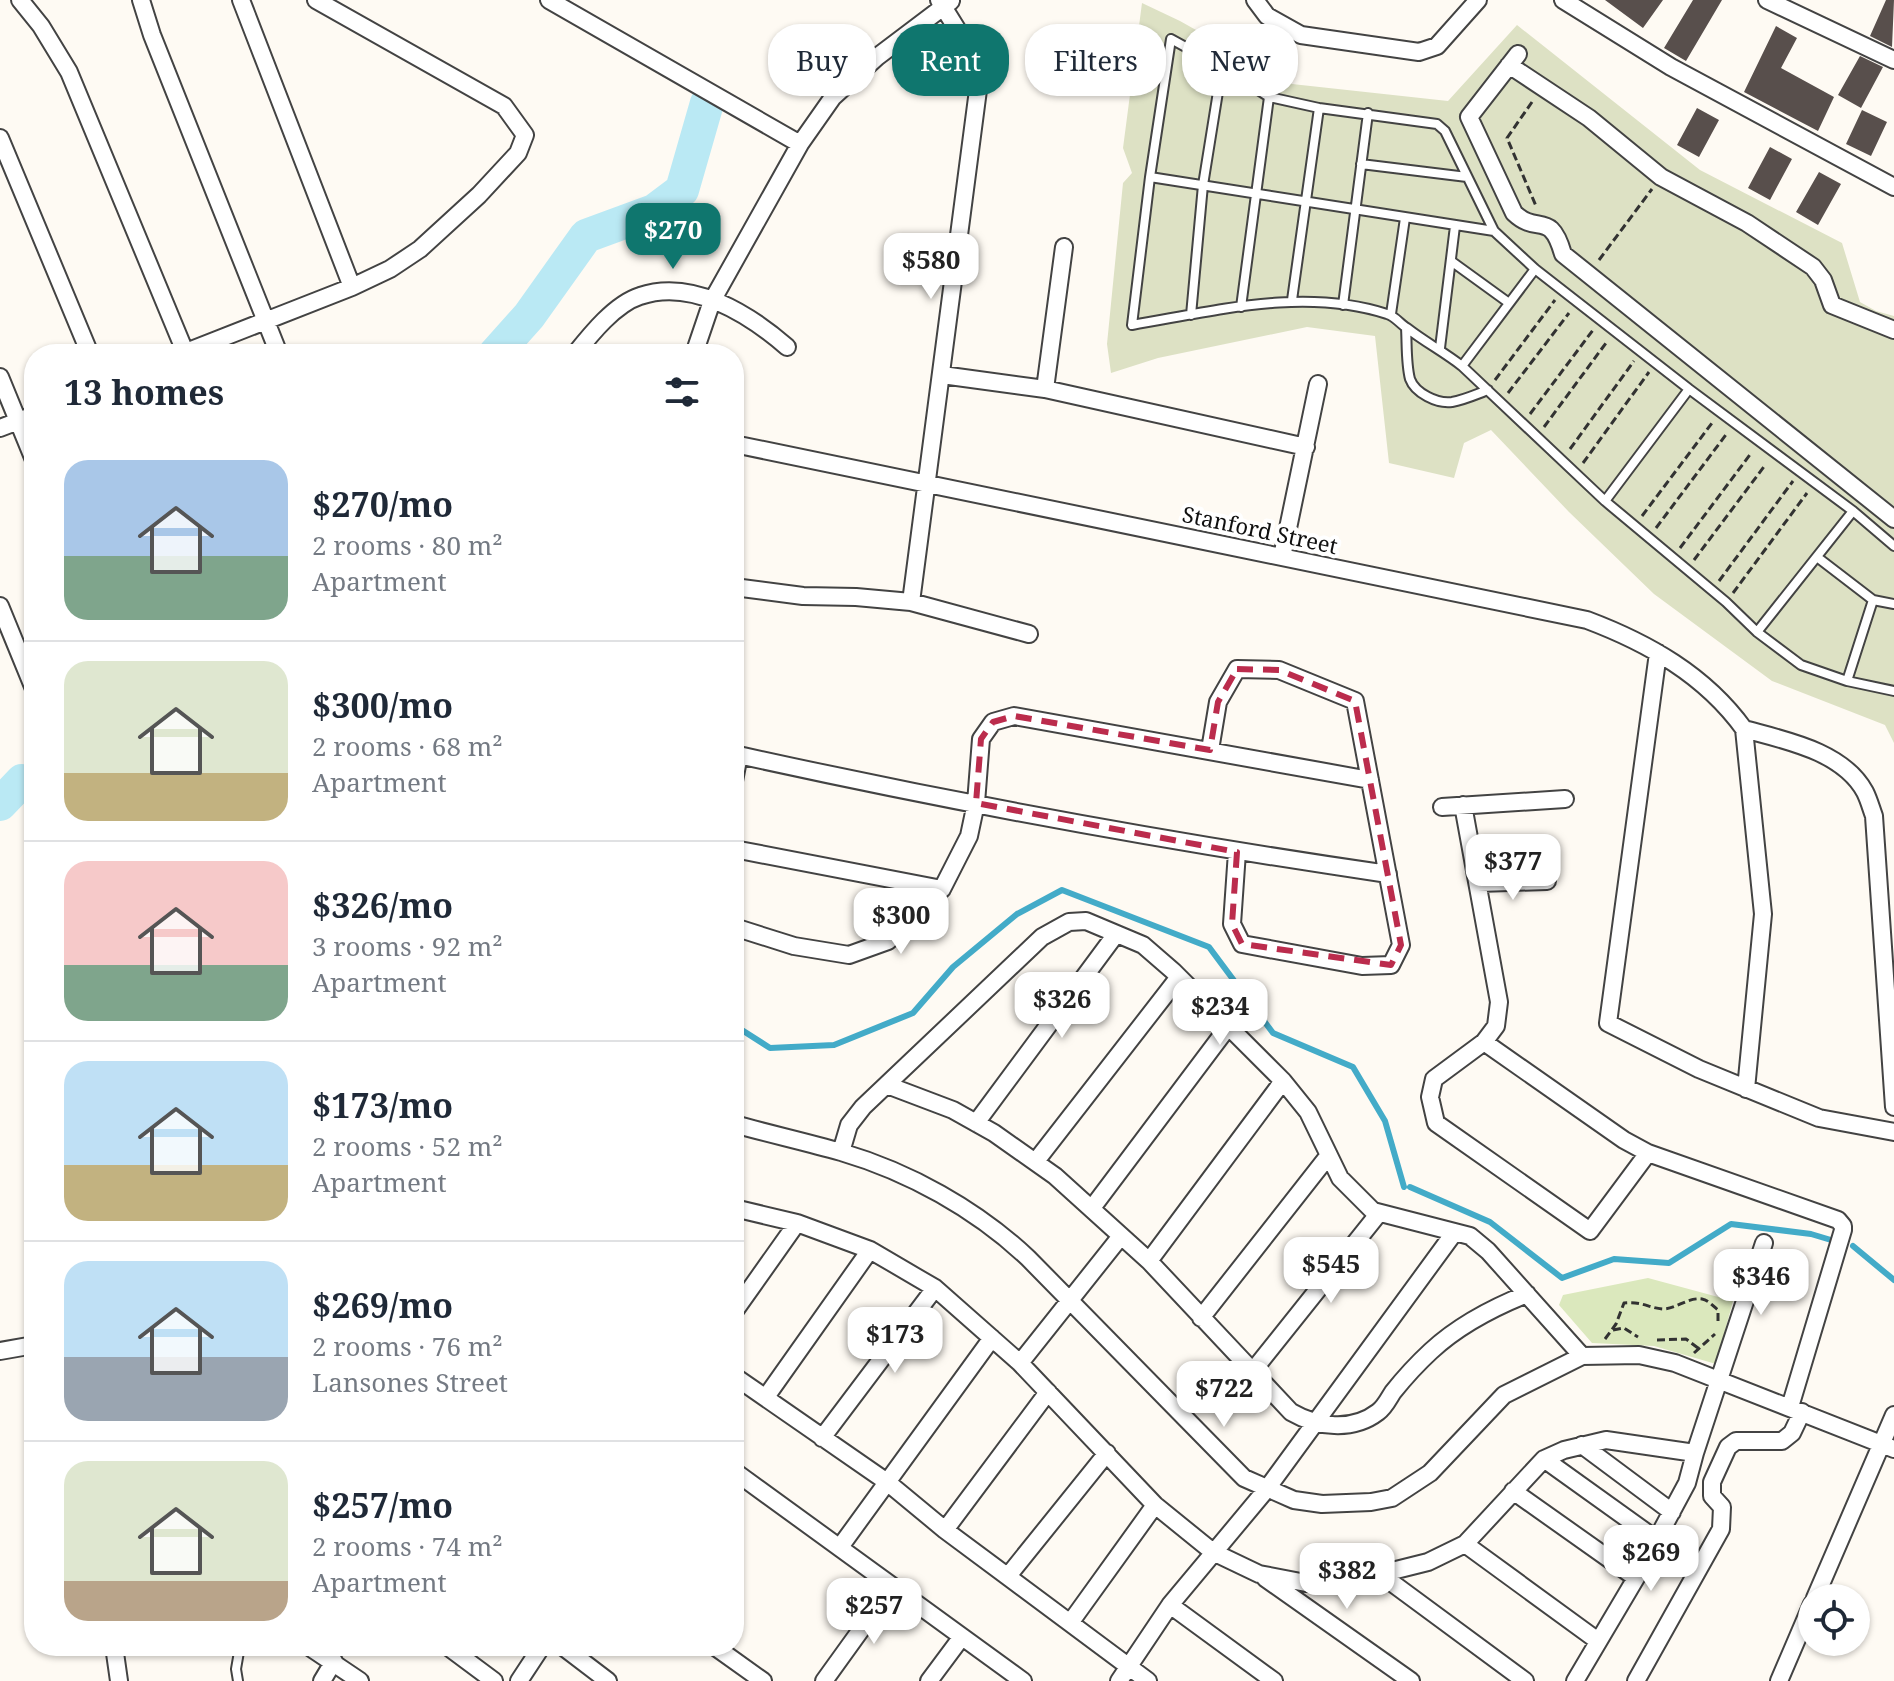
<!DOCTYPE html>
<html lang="en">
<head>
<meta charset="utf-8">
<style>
  body { margin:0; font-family:"Noto Serif",serif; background:#f6f6f7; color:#1f2937; height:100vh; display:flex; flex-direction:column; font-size:30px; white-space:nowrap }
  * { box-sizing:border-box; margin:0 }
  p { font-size:26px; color:#747a83 }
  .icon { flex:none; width:44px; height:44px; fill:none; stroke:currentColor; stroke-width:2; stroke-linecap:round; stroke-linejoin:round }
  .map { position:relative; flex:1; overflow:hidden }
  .details { position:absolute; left:24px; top:344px; width:720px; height:1312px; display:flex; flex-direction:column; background:#fff; border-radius:32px; box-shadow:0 2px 6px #0004 }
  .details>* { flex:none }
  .banner { position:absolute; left:768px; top:24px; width:760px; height:72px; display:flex; gap:16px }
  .tools { position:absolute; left:1798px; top:1584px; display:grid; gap:16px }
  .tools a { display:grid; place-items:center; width:72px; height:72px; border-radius:50%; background:#fff; box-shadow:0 2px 6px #0004; font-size:40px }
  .price { position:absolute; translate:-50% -68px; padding:0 18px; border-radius:16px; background:#fff; color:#222; font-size:26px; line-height:52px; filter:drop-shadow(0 2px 4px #0008) }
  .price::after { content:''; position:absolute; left:50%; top:48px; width:24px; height:18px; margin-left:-12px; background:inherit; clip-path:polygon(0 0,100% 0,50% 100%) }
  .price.selected { background:#0f766e; color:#fff }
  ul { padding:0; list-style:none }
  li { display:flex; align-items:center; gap:24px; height:200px; padding:0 40px }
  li+li { border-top:2px solid #e0e1e3 }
  li span { display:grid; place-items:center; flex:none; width:224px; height:160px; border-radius:24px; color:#555 }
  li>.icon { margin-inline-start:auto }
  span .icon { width:96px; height:96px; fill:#fffc; stroke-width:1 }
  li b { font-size:34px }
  h2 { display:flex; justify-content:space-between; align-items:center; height:96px; padding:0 40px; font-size:34px }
  .pill { padding:0 28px; border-radius:32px; background:#fff; box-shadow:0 2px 6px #0004; font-size:28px; line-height:72px }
  .pill.selected { background:#0f766e; color:#fff }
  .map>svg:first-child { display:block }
</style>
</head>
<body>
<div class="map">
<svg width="1894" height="1681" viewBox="0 0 1894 1681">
  <rect width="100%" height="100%" fill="#fefaf3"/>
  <path fill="#dbe8bd" d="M1648 1278 1733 1301 1716 1364 1654 1346 1592 1343 1559 1305 1563 1295Z"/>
  <path fill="#dde1c4" d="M1142 3 1180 21 1292 84 1448 101 1517 25 1700 170 1842 243 1860 302 1876 311 1894 316V743L1885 725 1772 681 1654 594 1569 512 1491 430 1464 443 1454 478 1389 463 1375 336 1307 327 1158 358 1111 373 1107 344 1123 183 1132 173 1123 148Z"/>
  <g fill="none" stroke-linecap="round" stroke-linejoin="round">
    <path stroke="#43abc8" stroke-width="6" d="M734 1025 770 1048 834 1045 913 1013 953 967 1017 914 1062 890 1209 947 1273 1033 1353 1067 1385 1121 1404 1187
      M1410 1187 1490 1222 1562 1278 1614 1259 1669 1263 1731 1224 1811 1234 1831 1240
      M1853 1246 1894 1280"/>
    <path stroke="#bae9f4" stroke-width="34" d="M495 354 529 316 586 236 654 211 682 190 707 103
      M0 804 22 781 34 783"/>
  </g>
  <path fill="#584f4c" d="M1605 0H1663L1643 28Z
    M1693 0H1722L1686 61 1664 48Z
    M1886 0H1894L1892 47 1870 36Z
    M1776 26 1797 38 1781 68 1834 97 1818 131 1744 92Z
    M1860 56 1883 67 1861 108 1838 95Z
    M1697 108 1719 120 1699 157 1677 145Z
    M1862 110 1887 122 1871 156 1846 144Z
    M1770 147 1792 159 1770 200 1748 188Z
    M1819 172 1841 184 1818 225 1796 212Z"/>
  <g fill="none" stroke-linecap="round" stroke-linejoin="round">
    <g stroke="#434343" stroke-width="12">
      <path id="service" d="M1361 164 1467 177
        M1150 177 1494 231
        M1451 261 1509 303
        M1292 300 1319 108
        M1343 305 1368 113
        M1241 307 1269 97
        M1391 314 1405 218
        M1191 315 1203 185 1222 67
        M1406 328C1407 344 1406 364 1410 379 1415 393 1437 404 1452 402 1464 400 1477 394 1488 390
        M1440 348 1455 226
        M1462 366 1535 269
        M1605 501 1689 389
        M1853 511 1757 632 1726 602 1605 501 1462 366C1444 352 1425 342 1407 328 1400 324 1395 316 1387 314 1304 287 1215 311 1132 325L1150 177 1171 39 1222 67 1269 97 1319 108 1437 124 1445 131 1494 231 1535 269 1689 389 1853 511 1894 546
        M1817 557 1873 600 1894 604
        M1757 632 1801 665 1847 681 1894 691
        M1847 681 1873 600
        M238 1681 236 1669 240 1646"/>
    </g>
    <g stroke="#434343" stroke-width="20">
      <path id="minor" d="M20 0 41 26 69 72 186 354
        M141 0 152 35 279 354
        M241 0 352 287
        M549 0 800 144
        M1255 0 1267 16 1301 35 1419 52 1437 46 1478 0
        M1563 0 1671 67 1894 187
        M1767 0 1894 60
        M1518 54 1469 117 1514 213C1538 236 1550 209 1563 254L1894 519
        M1509 65 1589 118 1661 177 1747 223 1813 267 1823 280 1832 305 1894 330
        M0 138 90 354
        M181 354 352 287 390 269 420 249 479 195 518 153 525 135 504 106 316 0
        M575 354C591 334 615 304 640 296 692 278 749 314 787 347
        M694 354 712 301 800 144 833 97 877 57 951 1
        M942 375 1045 389 1306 447
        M0 377 34 460
        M1045 389 1064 247
        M0 428 34 415
        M734 444 1587 620C1648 643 1705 675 1744 729
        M1282 557 1318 384
        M734 587 803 596 856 597 911 602 1029 634
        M911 602 978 90 973 55 939 0
        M0 606 34 689
        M1658 653 1608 1023 1699 1069 1819 1118 1894 1132
        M1744 729C1784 740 1843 751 1865 792 1869 800 1871 808 1874 816L1894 1107
        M1744 729 1763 914 1746 1089
        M1210 750 1218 702 1237 669 1279 670 1355 701 1401 945 1391 965 1362 966 1242 944 1232 924 1237 852
        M734 754C950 802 1169 842 1388 874
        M734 781 739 755
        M1463 805 1499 1002 1496 1026 1484 1042 1434 1079 1430 1097 1436 1123 1590 1231 1648 1153
        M1442 807 1565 799
        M734 849 942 889
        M1478 883 1547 881
        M734 927 794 946 849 955 888 941 942 889 969 836 976 803 981 739 993 722 1014 716 1370 780
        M1484 1042 1624 1140 1648 1153 1838 1220 1843 1226V1230L1790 1407
        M887 1085 953 1110 994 1133 1055 1176 1149 1261 1291 1412C1317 1427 1352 1432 1378 1412 1385 1407 1389 1398 1393 1392 1405 1377 1418 1363 1431 1351 1459 1325 1492 1308 1527 1294
        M976 1123 1116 934
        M734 1124C770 1134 806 1142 841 1152 909 1172 976 1209 1028 1258L1244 1478 1294 1500 1322 1504 1371 1502 1392 1498 1430 1473 1504 1395 1582 1356 1639 1355 1675 1363 1894 1449
        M841 1152 849 1125 863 1107 1042 937 1069 922 1086 921 1143 945 1173 971 1283 1081 1308 1112 1340 1178 1373 1211 1470 1236 1488 1251 1582 1356
        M1036 1161 1179 977
        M734 1208 797 1223 734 1312
        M1092 1208 1228 1027
        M797 1223 870 1250 935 1288 1020 1363 1155 1505 1213 1552 1259 1574 1306 1583 1380 1574 1428 1562 1465 1544 1544 1459 1564 1450 1606 1440 1695 1453
        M1149 1261 1283 1081
        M1201 1318 1329 1155
        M0 1351 34 1345
        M1020 1363 1121 1236
        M1252 1372 1379 1213
        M734 1376 887 1482 945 1530 1148 1681
        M766 1397 870 1250
        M822 1438 935 1288
        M1582 1445 1672 1512
        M1544 1459 1657 1540
        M734 1471 1023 1681
        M1513 1491 1636 1578
        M945 1530 1048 1392
        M1465 1544 1598 1641
        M840 1547 992 1338
        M1380 1574 1525 1681
        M1008 1576 1107 1453
        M1265 1578 1411 1681
        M1815 1598 1894 1415
        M1170 1605 1274 1681
        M1070 1623 1155 1505
        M114 1646 119 1681
        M308 1646 360 1681
        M447 1646 494 1681
        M562 1646 608 1681
        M714 1646 763 1681
        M322 1681 334 1661
        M519 1681 542 1646
        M824 1681 891 1588
        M929 1681 961 1638
        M1119 1681 1170 1605 1266 1490 1454 1233
        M1575 1681 1636 1578 1687 1483 1695 1453 1764 1243
        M1636 1681 1721 1529 1722 1507 1712 1496V1482L1728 1447 1736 1441H1782L1792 1433 1802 1412
        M1779 1681 1812 1604"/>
    </g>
    <path stroke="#323232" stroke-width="3" stroke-dasharray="8 4" stroke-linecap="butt" d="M1532 102 1507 138 1536 206
      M1599 260 1652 189
      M1495 380 1555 300
      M1508 393 1569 313
      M1530 414 1593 330
      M1544 427 1606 343
      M1570 449 1634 361
      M1583 463 1649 372
      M1642 516 1712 423
      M1656 528 1728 432
      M1680 548 1752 452
      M1694 560 1766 464
      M1719 581 1793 481
      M1733 593 1807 493
      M1613 1330 1624 1328 1638 1337
      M1605 1339 1616 1324 1624 1303C1641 1301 1649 1308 1663 1309 1676 1309 1688 1297 1702 1299 1708 1300 1713 1306 1718 1310V1324
      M1657 1340 1686 1339 1698 1348
      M1694 1353 1715 1334"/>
    <use href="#service" stroke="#fff" stroke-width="8"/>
    <use href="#minor" stroke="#fff" stroke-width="16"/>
  </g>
  <path fill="none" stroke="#bb2c4d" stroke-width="6" stroke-dasharray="16 10" stroke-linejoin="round" d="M1237 669 1279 670 1355 701 1401 945 1391 965 1242 944 1232 924 1237 852 976 803 981 739 993 722 1014 716 1210 750 1218 702Z"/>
  <g text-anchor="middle" stroke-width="8" stroke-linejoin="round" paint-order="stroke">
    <g font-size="22" fill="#101010" stroke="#fff">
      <text transform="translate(1260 530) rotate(12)" y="8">Stanford Street</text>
    </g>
  </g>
</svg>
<div class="tools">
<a><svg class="icon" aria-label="locate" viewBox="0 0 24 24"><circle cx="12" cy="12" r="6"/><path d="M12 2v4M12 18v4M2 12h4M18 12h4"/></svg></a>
</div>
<b class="price selected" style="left:673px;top:271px">$270</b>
<b class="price" style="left:931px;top:301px">$580</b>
<b class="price" style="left:1513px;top:902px">$377</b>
<b class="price" style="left:901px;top:956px">$300</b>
<b class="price" style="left:1062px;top:1040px">$326</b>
<b class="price" style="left:1220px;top:1047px">$234</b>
<b class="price" style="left:1331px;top:1305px">$545</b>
<b class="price" style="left:1761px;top:1317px">$346</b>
<b class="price" style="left:895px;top:1375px">$173</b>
<b class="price" style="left:1224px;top:1429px">$722</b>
<b class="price" style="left:1651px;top:1593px">$269</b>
<b class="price" style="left:1347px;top:1611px">$382</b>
<b class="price" style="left:874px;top:1646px">$257</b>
<div class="banner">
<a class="pill">Buy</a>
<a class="pill selected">Rent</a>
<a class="pill">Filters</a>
<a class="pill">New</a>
</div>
<section class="details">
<h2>13 homes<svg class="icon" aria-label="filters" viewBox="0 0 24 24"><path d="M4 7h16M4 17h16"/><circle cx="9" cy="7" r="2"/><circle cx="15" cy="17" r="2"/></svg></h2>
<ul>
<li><span style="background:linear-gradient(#a9c7e8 60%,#7fa58c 0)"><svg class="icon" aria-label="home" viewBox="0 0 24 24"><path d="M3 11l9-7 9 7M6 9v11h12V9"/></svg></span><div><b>$270/mo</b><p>2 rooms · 80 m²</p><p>Apartment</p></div></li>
<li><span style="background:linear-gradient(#dfe7d0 70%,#c2b280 0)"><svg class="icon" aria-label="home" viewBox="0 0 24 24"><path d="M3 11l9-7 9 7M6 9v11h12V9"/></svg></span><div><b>$300/mo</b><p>2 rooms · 68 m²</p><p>Apartment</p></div></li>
<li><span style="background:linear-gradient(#f6c9c9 65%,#7fa58c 0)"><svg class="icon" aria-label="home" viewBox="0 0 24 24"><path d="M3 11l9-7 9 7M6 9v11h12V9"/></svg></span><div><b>$326/mo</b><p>3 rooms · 92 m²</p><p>Apartment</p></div></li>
<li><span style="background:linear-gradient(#bfe0f5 65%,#c2b280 0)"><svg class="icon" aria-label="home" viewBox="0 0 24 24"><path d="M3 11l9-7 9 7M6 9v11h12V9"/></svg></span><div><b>$173/mo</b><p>2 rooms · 52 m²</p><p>Apartment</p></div></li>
<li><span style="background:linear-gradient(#bfe0f5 60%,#9aa5b1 0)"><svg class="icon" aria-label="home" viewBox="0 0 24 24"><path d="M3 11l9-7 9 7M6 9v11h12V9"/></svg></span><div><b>$269/mo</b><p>2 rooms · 76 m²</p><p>Lansones Street</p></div></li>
<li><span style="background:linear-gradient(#dfe7d0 75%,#b9a48a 0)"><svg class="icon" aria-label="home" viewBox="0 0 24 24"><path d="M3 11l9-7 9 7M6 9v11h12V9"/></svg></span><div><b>$257/mo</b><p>2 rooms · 74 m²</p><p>Apartment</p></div></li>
</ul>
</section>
</div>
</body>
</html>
